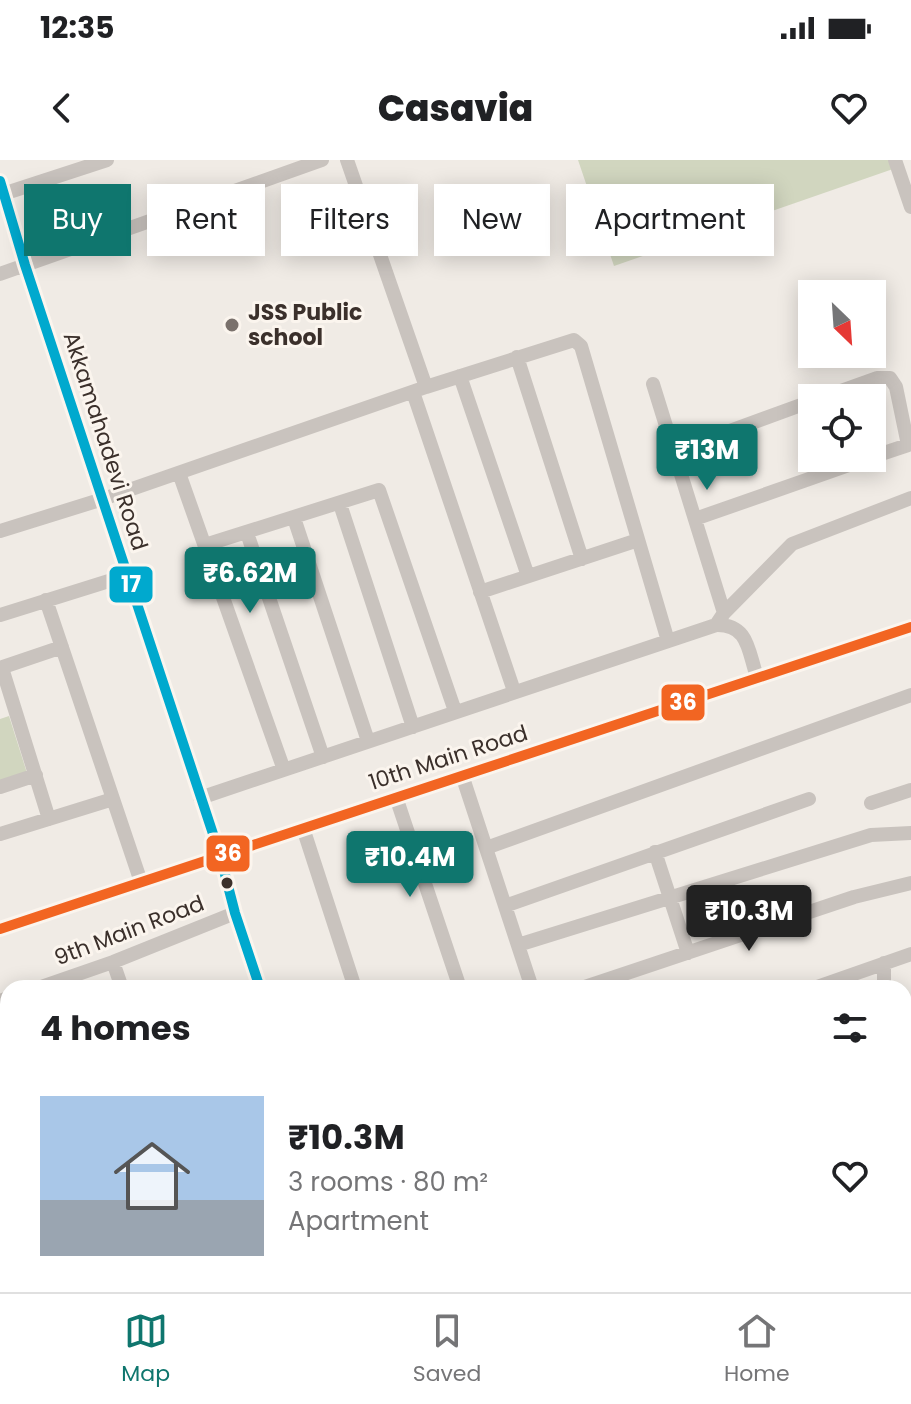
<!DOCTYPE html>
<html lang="en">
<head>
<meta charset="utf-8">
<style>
  body { margin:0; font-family:Poppins,sans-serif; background:#f6f6f6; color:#202124; height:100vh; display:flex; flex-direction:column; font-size:30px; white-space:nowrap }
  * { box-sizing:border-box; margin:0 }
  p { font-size:26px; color:#757577 }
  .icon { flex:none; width:44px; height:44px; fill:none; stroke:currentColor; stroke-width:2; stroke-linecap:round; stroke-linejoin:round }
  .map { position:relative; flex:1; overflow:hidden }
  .panel { position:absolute; left:0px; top:820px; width:912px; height:312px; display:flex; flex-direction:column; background:#fff; border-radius:24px 24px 0 0; box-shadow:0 4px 20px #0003 }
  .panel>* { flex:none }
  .banner { position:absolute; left:24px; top:24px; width:864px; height:72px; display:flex; gap:16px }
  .needle { width:52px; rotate:155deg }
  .tools { position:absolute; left:798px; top:120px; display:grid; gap:16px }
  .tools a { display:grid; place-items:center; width:88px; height:88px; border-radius:0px; background:#fff; box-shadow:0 4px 20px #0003; font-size:40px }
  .price { position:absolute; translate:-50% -68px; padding:0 18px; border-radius:8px; background:#0f766e; color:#fff; font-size:26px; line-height:52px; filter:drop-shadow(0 2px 4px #0008) }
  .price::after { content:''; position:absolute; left:50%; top:48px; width:24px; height:18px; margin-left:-12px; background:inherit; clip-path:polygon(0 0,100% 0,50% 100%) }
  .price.active { background:#222; color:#fff }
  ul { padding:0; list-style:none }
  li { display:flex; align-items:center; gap:24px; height:200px; padding:0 40px }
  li+li { border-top:2px solid #e0e0e0 }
  li span { display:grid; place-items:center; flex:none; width:224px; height:160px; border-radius:0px; color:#555 }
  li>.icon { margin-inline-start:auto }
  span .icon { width:96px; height:96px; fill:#fffc; stroke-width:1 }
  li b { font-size:34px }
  h2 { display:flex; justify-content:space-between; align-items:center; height:96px; padding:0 40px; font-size:34px }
  .chip { padding:0 28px; border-radius:0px; background:#fff; box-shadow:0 4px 20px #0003; font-size:28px; line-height:72px }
  .chip.active { background:#0f766e; color:#fff }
  .status { display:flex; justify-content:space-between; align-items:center; height:56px; padding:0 40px; background:#fff; direction:ltr }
  .status svg { height:22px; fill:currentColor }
  header { display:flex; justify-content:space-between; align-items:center; height:104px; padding:0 40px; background:#fff; font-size:36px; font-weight:800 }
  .tabs { display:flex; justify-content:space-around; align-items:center; height:112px; border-top:2px solid #e0e0e0; background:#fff; font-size:22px; color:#757577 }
  .tabs a { display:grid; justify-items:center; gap:4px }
  .tabs .active { color:#0f766e }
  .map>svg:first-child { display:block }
</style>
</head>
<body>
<div class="status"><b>12:35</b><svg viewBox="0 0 49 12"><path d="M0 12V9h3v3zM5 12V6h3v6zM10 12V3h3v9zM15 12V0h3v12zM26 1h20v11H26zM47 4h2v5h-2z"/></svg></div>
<header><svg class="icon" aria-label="back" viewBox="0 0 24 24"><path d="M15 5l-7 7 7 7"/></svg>Casavia<svg class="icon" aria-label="heart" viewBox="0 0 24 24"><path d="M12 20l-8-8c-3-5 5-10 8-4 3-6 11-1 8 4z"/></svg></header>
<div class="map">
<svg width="911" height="1132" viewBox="0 0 911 1132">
  <rect width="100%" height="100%" fill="#f0ebe5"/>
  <path fill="#d1d6bf" d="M578 0H890L893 9 614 106Z
    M9 556 27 613 0 622V559Z
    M8 986V1091L0 1094V989Z
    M770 1124H823L811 1132H760Z"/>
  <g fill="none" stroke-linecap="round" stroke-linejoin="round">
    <path stroke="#c9c3be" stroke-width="14" d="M347 0 426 227
      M895 0 911 47
      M0 21 25 105 220 695 235 753 260 828
      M3 34 107 0
      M0 114 322 0
      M517 197 582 399
      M460 216 528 416
      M653 224 724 453
      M413 232 514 531
      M821 238 877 218H890L896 227 908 285
      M675 291 812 241
      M872 297 911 284
      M179 313 284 610
      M340 344 413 567
      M294 358 368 581
      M695 359 869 298
      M0 371 103 339 426 227 574 180 581 186 668 481
      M247 373 323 597
      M205 385 379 330 455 551
      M480 432 638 380
      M46 440 141 722
      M0 455 128 415
      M716 465C749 464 748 491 757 517
      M0 508 62 487
      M2 508 49 659
      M462 615 532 828
      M0 627 36 615
      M396 637 460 828
      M200 638 716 465 724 453 792 384 911 338
      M871 643 911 630
      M303 668 355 828
      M0 674 113 639
      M486 688 911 535
      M655 692 688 793
      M505 746 809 639
      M0 769 911 467
      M518 785 871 675 911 673
      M113 802 122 828
      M884 803V828
      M38 828 113 802 235 753
      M582 828 854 737 911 723
      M814 828 911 794
      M0 841 8 838
      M0 913 8 910
      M904 968 911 967
      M0 980 8 978
      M904 1040 911 1039
      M904 1075 911 1070
      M0 1103 8 1100
      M219 1124 222 1132
      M283 1124 286 1132
      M445 1124 448 1132
      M716 1124 717 1132
      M854 1124 857 1132
      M362 1131 400 1124
      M142 1132 165 1124
      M825 1132 836 1124"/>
    <g stroke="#fbf5ee" stroke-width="16">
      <path id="bus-1" d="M0 21 25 105 220 695 235 753 260 828"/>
    </g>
    <g stroke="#fbf5ee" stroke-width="16">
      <path id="bus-2" d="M0 769 911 467"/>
    </g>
    <use href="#bus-1" stroke="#00a9ce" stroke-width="10"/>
    <use href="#bus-2" stroke="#f26522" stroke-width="10"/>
  </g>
  <circle fill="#7a716c" stroke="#fbf5ee" stroke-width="3" cx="232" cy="165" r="8"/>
  <circle fill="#3b302b" stroke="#fbf5ee" stroke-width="3" cx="227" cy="723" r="7"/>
  <g text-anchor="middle" stroke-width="6" stroke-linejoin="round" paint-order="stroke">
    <g font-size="22" font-weight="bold" fill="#3b302b" stroke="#fbf5ee" text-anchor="start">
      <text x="248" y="160">JSS Public<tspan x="248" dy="25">school</tspan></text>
    </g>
    <g font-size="22" fill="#3b302b" stroke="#fbf5ee">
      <text transform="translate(106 281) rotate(72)" y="8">Akkamahadevi Road</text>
      <text transform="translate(448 597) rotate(-18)" y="8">10th Main Road</text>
      <text transform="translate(129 770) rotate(-21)" y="8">9th Main Road</text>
    </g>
  </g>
  <g stroke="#fbf5ee" stroke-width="3">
    <rect x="108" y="405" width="46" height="39" rx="8" fill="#00a9ce"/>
    <rect x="660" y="523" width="46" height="39" rx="8" fill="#f26522"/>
    <rect x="205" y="674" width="46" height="39" rx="8" fill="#f26522"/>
  </g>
  <g font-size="22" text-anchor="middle" font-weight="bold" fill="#fff">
    <text x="131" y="432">17</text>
    <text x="683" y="550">36</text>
    <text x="228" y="701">36</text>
  </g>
</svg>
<div class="tools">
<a><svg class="needle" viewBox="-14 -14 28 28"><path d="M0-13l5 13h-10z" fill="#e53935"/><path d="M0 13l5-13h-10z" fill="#757577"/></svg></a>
<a><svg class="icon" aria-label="locate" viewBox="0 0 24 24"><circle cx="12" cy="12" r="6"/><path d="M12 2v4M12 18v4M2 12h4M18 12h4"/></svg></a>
</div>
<b class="price" style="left:707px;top:332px">₹13M</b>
<b class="price" style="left:250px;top:455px">₹6.62M</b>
<b class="price" style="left:410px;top:739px">₹10.4M</b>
<b class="price active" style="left:749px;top:793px">₹10.3M</b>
<div class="banner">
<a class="chip active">Buy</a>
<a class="chip">Rent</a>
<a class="chip">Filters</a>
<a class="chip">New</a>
<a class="chip">Apartment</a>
</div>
<section class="panel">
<h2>4 homes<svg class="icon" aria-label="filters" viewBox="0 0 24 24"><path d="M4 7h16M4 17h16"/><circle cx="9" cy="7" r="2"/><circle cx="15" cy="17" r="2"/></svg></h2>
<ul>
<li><span style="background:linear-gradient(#a9c7e8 65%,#9aa5b1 0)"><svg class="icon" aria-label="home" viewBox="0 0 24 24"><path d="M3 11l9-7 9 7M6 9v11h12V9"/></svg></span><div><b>₹10.3M</b><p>3 rooms · 80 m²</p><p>Apartment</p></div><svg class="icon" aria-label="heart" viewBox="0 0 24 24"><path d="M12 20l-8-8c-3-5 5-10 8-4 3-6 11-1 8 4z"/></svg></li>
</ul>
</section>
</div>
<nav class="tabs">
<a class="active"><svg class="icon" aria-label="map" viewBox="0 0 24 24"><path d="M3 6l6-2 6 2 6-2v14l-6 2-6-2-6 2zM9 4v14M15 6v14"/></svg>Map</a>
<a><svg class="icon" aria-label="saved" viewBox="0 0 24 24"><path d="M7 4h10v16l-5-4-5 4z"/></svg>Saved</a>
<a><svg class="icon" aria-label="home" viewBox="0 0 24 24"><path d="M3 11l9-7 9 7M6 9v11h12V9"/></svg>Home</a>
</nav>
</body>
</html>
